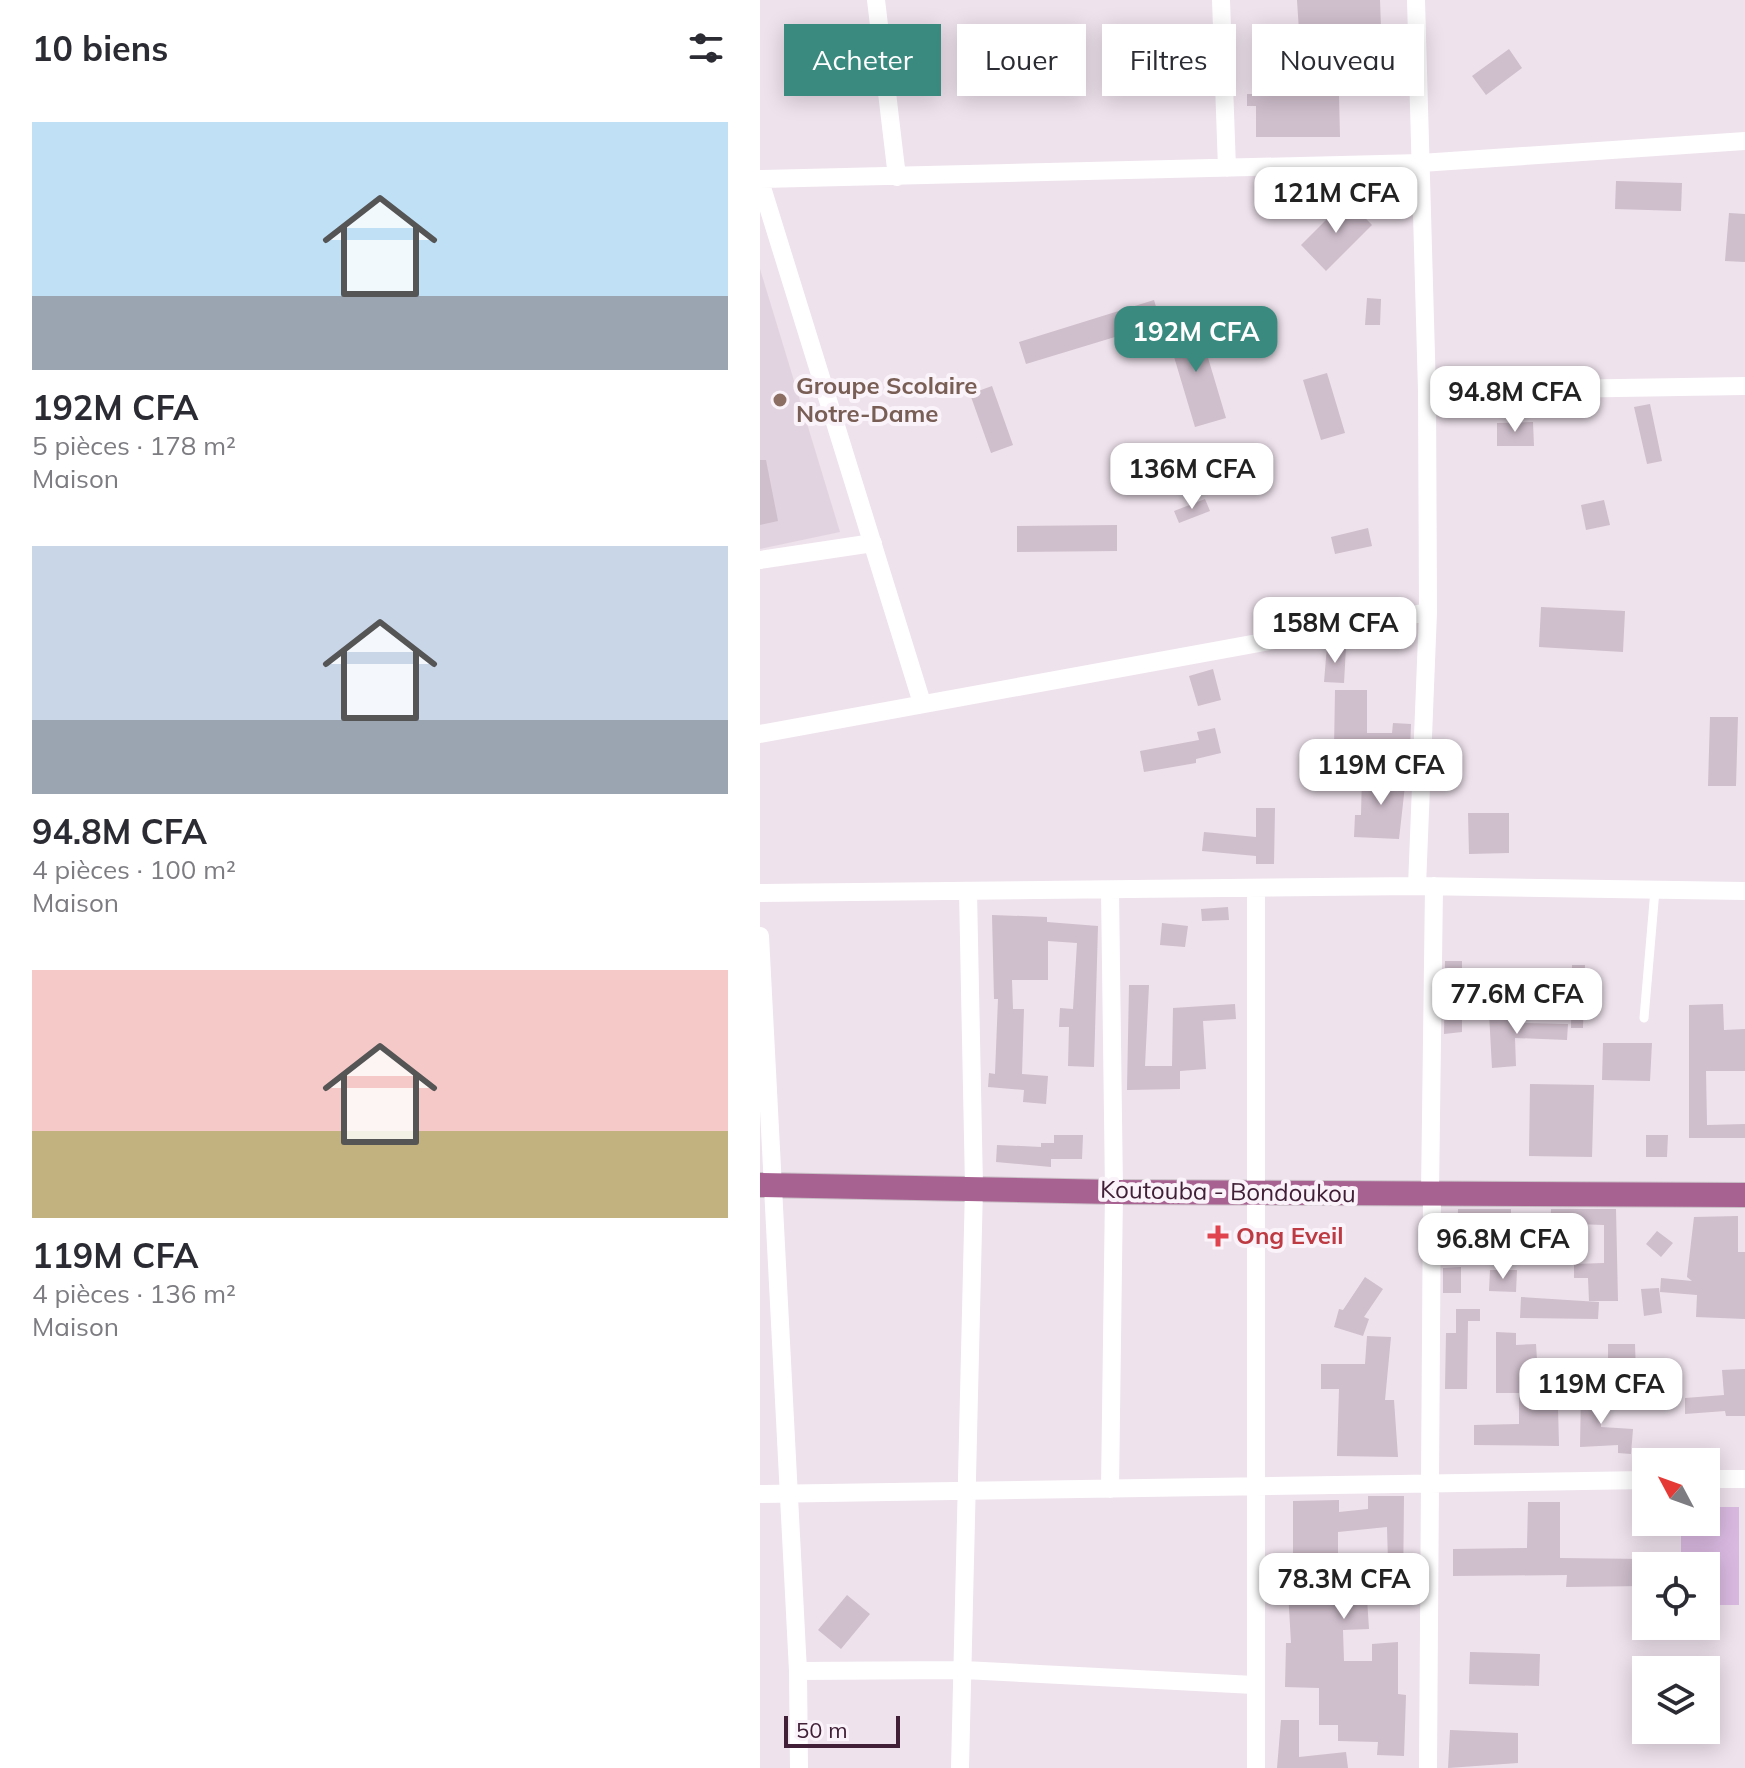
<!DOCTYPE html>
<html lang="fr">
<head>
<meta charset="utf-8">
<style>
  body { margin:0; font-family:Mulish,sans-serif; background:#f7f7f7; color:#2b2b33; height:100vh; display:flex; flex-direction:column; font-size:30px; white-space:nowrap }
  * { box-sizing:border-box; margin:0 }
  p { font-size:26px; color:#7c7c81 }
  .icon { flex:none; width:44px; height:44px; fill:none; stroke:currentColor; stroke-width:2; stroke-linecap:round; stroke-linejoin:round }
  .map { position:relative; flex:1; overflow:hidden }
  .side { display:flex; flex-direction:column; background:#fff; width:760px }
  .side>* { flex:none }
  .banner { position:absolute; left:24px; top:24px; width:760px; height:72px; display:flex; gap:16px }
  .needle { width:52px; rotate:311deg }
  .controls { position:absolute; left:872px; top:1448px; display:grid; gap:16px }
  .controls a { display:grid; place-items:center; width:88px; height:88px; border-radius:0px; background:#fff; box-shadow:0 4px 20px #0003; font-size:40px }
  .scale { position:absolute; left:24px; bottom:20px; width:116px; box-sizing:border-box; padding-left:8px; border:4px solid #412037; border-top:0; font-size:22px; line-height:28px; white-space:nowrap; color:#412037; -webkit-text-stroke:6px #faf3f9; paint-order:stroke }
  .price { position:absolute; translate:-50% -68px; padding:0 18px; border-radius:16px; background:#fff; color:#222; font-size:26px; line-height:52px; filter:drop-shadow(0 2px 4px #0008) }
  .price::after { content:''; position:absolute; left:50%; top:48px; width:24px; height:18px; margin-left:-12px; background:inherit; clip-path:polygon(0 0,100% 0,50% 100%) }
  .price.active { background:#3b8a7f; color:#fff }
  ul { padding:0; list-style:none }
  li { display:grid; align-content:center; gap:16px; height:424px; padding:0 32px }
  li span { display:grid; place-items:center; height:248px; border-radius:0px; color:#555 }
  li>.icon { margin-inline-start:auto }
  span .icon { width:144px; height:144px; fill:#fffc; stroke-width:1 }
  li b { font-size:34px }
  h2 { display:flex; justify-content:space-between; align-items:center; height:96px; padding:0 32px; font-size:34px }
  .tag { padding:0 28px; border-radius:0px; background:#fff; box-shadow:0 4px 20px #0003; font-size:28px; line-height:72px }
  .tag.active { background:#3b8a7f; color:#fff }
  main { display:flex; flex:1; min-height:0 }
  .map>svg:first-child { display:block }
</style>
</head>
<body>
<main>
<section class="side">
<h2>10 biens<svg class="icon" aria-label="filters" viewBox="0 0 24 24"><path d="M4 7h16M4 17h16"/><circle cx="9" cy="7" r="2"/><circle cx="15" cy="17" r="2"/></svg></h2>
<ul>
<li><span style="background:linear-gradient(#bfe0f5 70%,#9aa5b1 0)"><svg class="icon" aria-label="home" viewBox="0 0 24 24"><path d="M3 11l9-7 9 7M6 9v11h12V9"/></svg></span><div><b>192M CFA</b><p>5 pièces · 178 m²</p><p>Maison</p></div></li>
<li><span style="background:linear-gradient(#c9d6e8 70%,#9aa5b1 0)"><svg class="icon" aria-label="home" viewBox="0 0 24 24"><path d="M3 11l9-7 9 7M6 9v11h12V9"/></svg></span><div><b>94.8M CFA</b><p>4 pièces · 100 m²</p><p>Maison</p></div></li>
<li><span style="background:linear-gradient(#f6c9c9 65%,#c2b280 0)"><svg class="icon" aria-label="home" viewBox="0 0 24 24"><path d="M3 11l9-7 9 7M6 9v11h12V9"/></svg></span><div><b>119M CFA</b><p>4 pièces · 136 m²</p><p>Maison</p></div></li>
</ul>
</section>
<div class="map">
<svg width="985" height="1768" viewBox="0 0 985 1768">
  <rect width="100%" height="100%" fill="#eee2ec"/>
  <path fill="#e2d3e0" d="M0 269 80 532 0 549Z"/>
  <path fill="#dab9e1" d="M946 1507H979V1605H946V1566H921V1522H946Z"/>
  <path fill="#cfbecc" d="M537 0H620L622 57 606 56 607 82H629V95L579 94 580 137H496V106H487V94H524V84H538V59L524 60 523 48 540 47Z
    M749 49 762 68 726 95 712 76Z
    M856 181 922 183 921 211 855 209Z
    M587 199 612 225 566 271 541 245Z
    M969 213 985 214V262L965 261Z
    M607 298 621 299 620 325H605Z
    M394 300 401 323 266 364 259 342Z
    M437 321 466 418 435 427 406 330Z
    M567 373 585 433 561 440 543 380Z
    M232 386 253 445 231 453 210 394Z
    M890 404 902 461 887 464 874 407Z
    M773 422 774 446H737V423Z
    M0 460H6L18 521 0 525Z
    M445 499 450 511 419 523 414 511Z
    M844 500 850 525 826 530 821 505Z
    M357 525V551L257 552V526Z
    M608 528 612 546 575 554 571 537Z
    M781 607 865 611 863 652 779 647Z
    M567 646 586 647 584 683 564 682Z
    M453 669 461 700 438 706 429 676Z
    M575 690H607V733H632L633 723 651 724 650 750 574 749Z
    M950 717H978L976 786H948Z
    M455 728 461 753 436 759V763L384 772 380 751 439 740 437 732Z
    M602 775 646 777 639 839 594 837 595 815H601Z
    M496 808H515L514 864H496V856L442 851 444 832 496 837Z
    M708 813H749V853L709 854Z
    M468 907 469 920 442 921 441 909Z
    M232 915 287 917V922L338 926 334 1067 308 1066 309 1027H299L300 1008 313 1009 317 943 288 941V980H252L253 1009H264L262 1074 288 1076 286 1104 263 1102 264 1090 228 1087 229 1073 235 1074 238 999H234Z
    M402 923 428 926 425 947 400 945Z
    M685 961H702V1032L684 1034Z
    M812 965H825L823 1028H811Z
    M369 985H389L385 1066H412L413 1008 475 1004 476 1019 443 1021 446 1069 420 1071V1089L367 1090Z
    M963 1004 964 1030 985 1029V1071H946L947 1125 985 1124V1138H929V1005Z
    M760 1012V1023L808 1024 807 1040 755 1038 756 1066 732 1068 729 1013Z
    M843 1043H892L890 1081 842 1080Z
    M770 1084 834 1085 832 1157 769 1156Z
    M294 1135H323L322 1159H291V1167L236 1162 237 1145 281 1147V1143H294Z
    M886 1135H908L907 1157H886Z
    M698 1209H751V1242L697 1241Z
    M791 1209H856L858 1301H829L828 1278H814V1264L844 1263V1225L815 1224V1234L790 1233Z
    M978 1216V1252H985V1319L936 1317 937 1295 900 1292 901 1278 932 1281 927 1277 934 1217Z
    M897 1231 913 1243 901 1257 886 1244Z
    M701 1267V1293H683V1268Z
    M730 1270H757L756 1292 729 1291Z
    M605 1277 623 1289 604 1317 609 1319 603 1336 574 1327 579 1309 583 1310Z
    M899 1288 902 1313 884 1316 881 1289Z
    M761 1297 839 1302 838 1319 760 1318Z
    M696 1309H720V1321H708L707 1389H685L686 1333H696Z
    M736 1332 756 1333V1345L776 1344 777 1360 810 1361 809 1382 777 1380V1407H798L799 1446 714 1445V1425L759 1424V1393H736Z
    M607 1336 631 1337 625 1400H634L638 1457 577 1456 579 1389H561V1364H605Z
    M848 1344H875L876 1373H848Z
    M985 1369V1416H966L965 1411 925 1414V1398L964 1395 962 1370Z
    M821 1391H841V1427L873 1429 871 1454 858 1453V1445L820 1447Z
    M608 1496H644L643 1596H629L627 1527 578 1532V1555L604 1553 609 1629 583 1630 584 1661H612V1644L638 1642V1694L646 1695 644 1756 617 1755 618 1742 578 1741V1725H559V1688L525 1687 526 1643H531L527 1573 522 1574V1553H533V1501L579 1500V1512L608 1509Z
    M768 1502H800V1558L886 1559V1586L806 1587 807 1575 693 1576V1549L767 1548Z
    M87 1595 110 1614 81 1649 58 1630Z
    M710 1652 780 1654 779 1686 709 1684Z
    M521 1720H539V1757L586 1752 588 1768H517Z
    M690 1730 758 1733V1763L688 1768Z"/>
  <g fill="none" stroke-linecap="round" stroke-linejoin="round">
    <g stroke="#cac1c7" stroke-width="26">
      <path id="primary" d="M0 1185 354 1192 985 1195"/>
    </g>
    <path stroke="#fff" stroke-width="9" d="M884 1018 895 890"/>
    <path stroke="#fff" stroke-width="18" d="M116 0 137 177
      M461 0 467 168
      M656 0 667 391 668 612 657 886
      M0 179 661 163 985 141
      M0 181 162 703
      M667 391 985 386
      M0 560 113 543
      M0 734 668 612
      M350 890 354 1192 350 1489
      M0 893 657 886 985 891
      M0 936 38 1671 39 1768
      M670 1194 674 886
      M946 1479H985
      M0 1494 886 1480
      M38 1671 204 1670 494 1685
      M200 1768 214 1187 208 891
      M496 1768V889
      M668 1768 672 1194"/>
    <use href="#primary" stroke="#a86292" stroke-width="24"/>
  </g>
  <circle fill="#8d6e63" stroke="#faf3f9" stroke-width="3" cx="20" cy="400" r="8"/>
  <path fill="#e0444e" stroke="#faf3f9" stroke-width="3" d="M454 1224h8v8h8v8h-8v8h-8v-8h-8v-8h8z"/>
  <g text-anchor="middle" stroke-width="8" stroke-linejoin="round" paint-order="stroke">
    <g font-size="24" font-weight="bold" fill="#785e54" stroke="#faf3f9" text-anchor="start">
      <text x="36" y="394">Groupe Scolaire<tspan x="36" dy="28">Notre-Dame</tspan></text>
    </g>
    <g font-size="24" fill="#412037" stroke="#faf3f9">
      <text transform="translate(468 1192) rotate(1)" y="8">Koutouba - Bondoukou</text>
    </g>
    <g font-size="24" font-weight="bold" fill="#be3a42" stroke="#faf3f9" text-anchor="start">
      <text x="476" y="1244">Ong Eveil</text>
    </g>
  </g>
</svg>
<div class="controls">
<a><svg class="needle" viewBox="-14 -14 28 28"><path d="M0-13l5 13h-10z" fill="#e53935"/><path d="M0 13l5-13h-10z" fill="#7c7c81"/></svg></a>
<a><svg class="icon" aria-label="locate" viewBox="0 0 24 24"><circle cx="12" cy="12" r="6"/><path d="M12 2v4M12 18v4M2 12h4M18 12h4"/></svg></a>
<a><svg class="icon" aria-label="layers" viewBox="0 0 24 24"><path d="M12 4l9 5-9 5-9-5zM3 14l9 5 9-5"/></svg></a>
</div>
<div class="scale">50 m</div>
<b class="price" style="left:576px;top:235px">121M CFA</b>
<b class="price active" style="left:436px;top:374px">192M CFA</b>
<b class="price" style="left:755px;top:434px">94.8M CFA</b>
<b class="price" style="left:432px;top:511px">136M CFA</b>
<b class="price" style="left:575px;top:665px">158M CFA</b>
<b class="price" style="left:621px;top:807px">119M CFA</b>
<b class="price" style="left:757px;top:1036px">77.6M CFA</b>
<b class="price" style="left:743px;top:1281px">96.8M CFA</b>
<b class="price" style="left:841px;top:1426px">119M CFA</b>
<b class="price" style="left:584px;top:1621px">78.3M CFA</b>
<div class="banner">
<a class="tag active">Acheter</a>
<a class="tag">Louer</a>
<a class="tag">Filtres</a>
<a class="tag">Nouveau</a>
</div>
</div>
</main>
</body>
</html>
